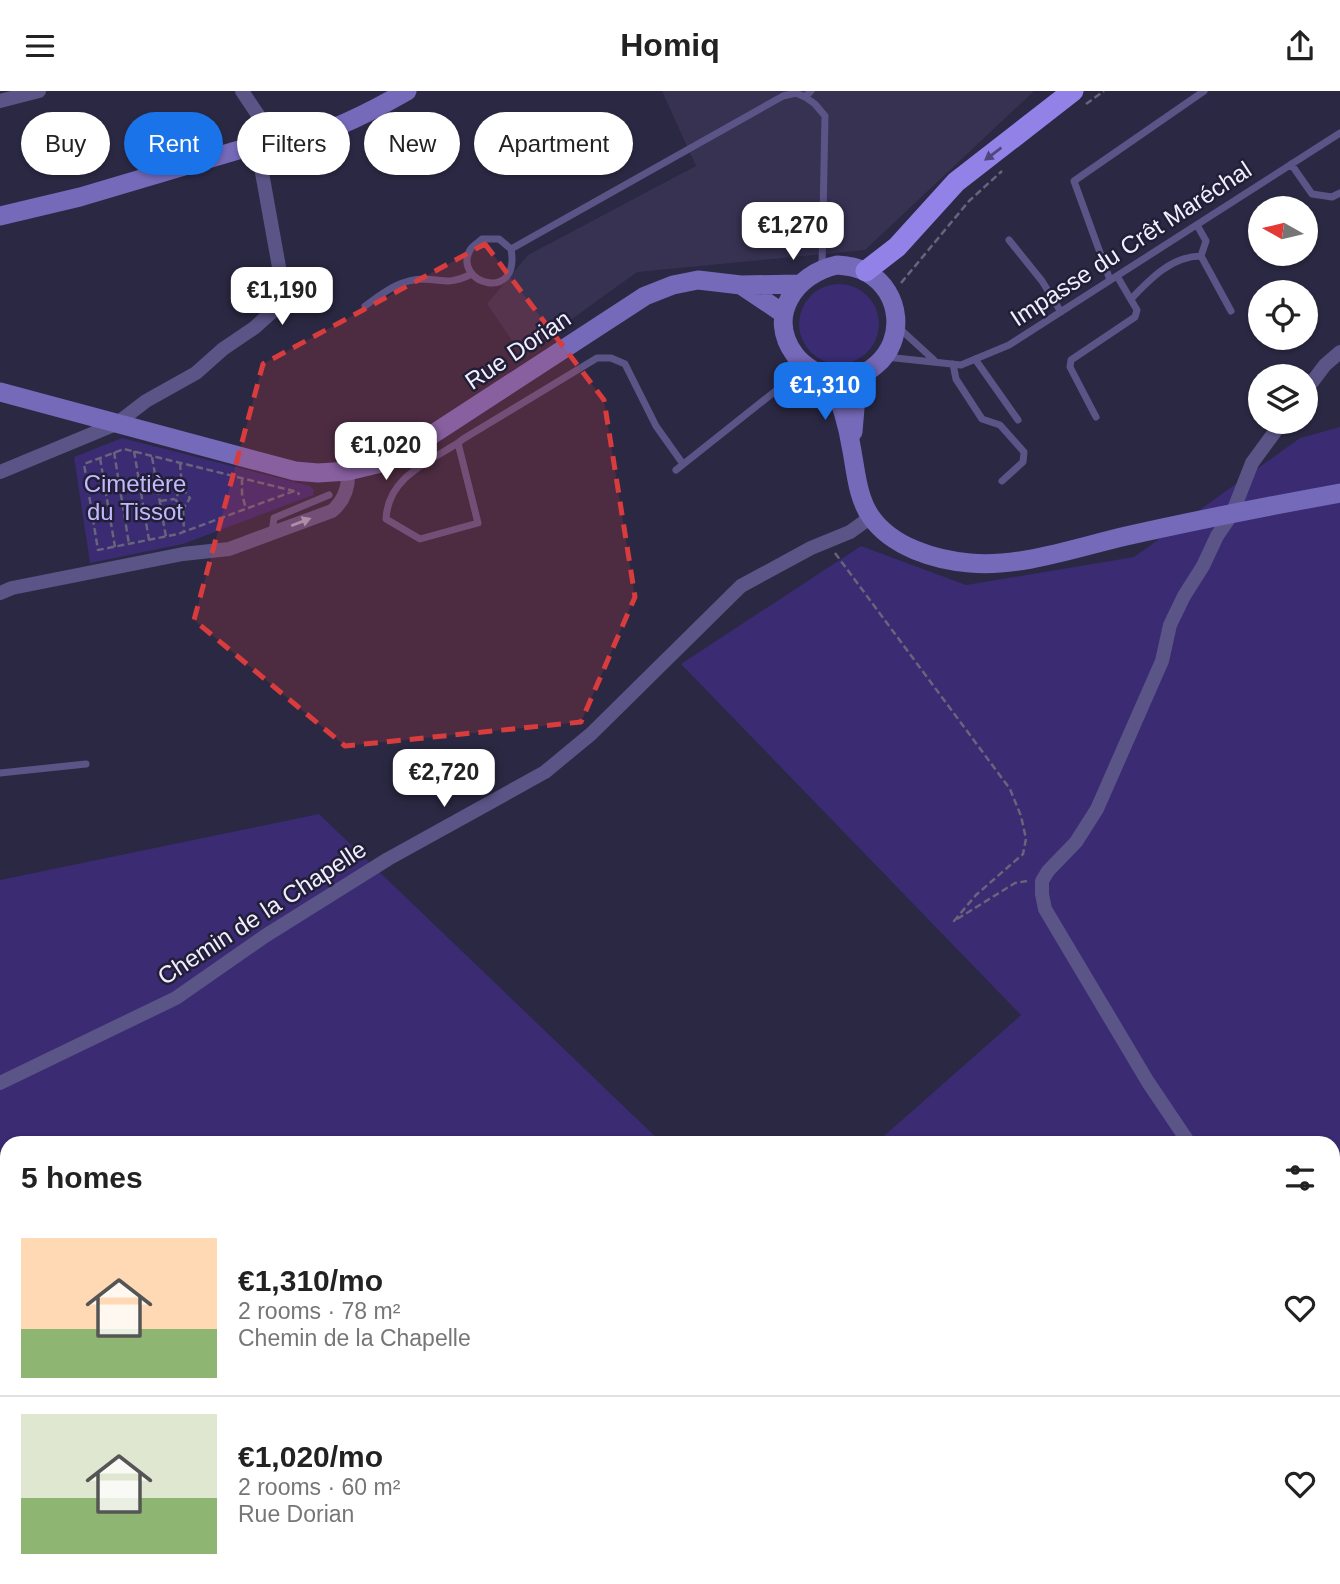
<!DOCTYPE html>
<html lang="en">
<head>
<meta charset="utf-8">
<style>
  body { margin:0; font-family:Arial,sans-serif; background:#f6f6f6; color:#222; height:100vh; display:flex; flex-direction:column; font-size:26px; white-space:nowrap }
  * { box-sizing:border-box; margin:0 }
  p { font-size:23px; color:#767676 }
  .icon { flex:none; width:38px; height:38px; fill:none; stroke:currentColor; stroke-width:2; stroke-linecap:round; stroke-linejoin:round }
  .map { position:relative; flex:1; overflow:hidden }
  .drawer { position:absolute; left:0px; top:1045px; width:1340px; height:450px; display:flex; flex-direction:column; background:#fff; border-radius:21px 21px 0 0; box-shadow:0 2px 5px #0004 }
  .drawer>* { flex:none }
  .banner { position:absolute; left:21px; top:21px; width:700px; height:63px; display:flex; gap:14px }
  .needle { width:46px; rotate:278deg }
  .tools { position:absolute; left:1248px; top:105px; display:grid; gap:14px }
  .tools a { display:grid; place-items:center; width:70px; height:70px; border-radius:50%; background:#fff; box-shadow:0 2px 5px #0004; font-size:35px }
  .price { position:absolute; translate:-50% -60px; padding:0 16px; border-radius:14px; background:#fff; color:#222; font-size:23px; line-height:46px; filter:drop-shadow(0 2px 4px #0008) }
  .price::after { content:''; position:absolute; left:50%; top:42px; width:21px; height:16px; margin-left:-10px; background:inherit; clip-path:polygon(0 0,100% 0,50% 100%) }
  .price.active { background:#1a73e8; color:#fff }
  ul { padding:0; list-style:none }
  li { display:flex; align-items:center; gap:21px; height:175px; padding:0 21px }
  li+li { border-top:2px solid #e0e0e0 }
  li span { display:grid; place-items:center; flex:none; width:196px; height:140px; border-radius:0px; color:#555 }
  li>.icon { margin-inline-start:auto }
  span .icon { width:84px; height:84px; fill:#fffc; stroke-width:1 }
  li b { font-size:30px }
  h2 { display:flex; justify-content:space-between; align-items:center; height:84px; padding:0 21px; font-size:30px }
  .tag { padding:0 24px; border-radius:32px; background:#fff; box-shadow:0 2px 5px #0004; font-size:24px; line-height:63px }
  .tag.active { background:#1a73e8; color:#fff }
  header { display:flex; justify-content:space-between; align-items:center; height:91px; padding:0 21px; background:#fff; font-size:32px; font-weight:700 }
  .map>svg:first-child { display:block }
</style>
</head>
<body>
<header><svg class="icon" aria-label="menu" viewBox="0 0 24 24"><path d="M4 6h16M4 12h16M4 18h16"/></svg>Homiq<svg class="icon" aria-label="share" viewBox="0 0 24 24"><path d="M12 15V3M7 8l5-5 5 5M5 13v7h14v-7"/></svg></header>
<div class="map">
<svg width="1340" height="1493" viewBox="0 0 1340 1493">
  <rect width="100%" height="100%" fill="#2b2843"/>
  <path fill="#373252" d="M662 0H1034L865 159 637 181 522 264 487 213 528 164 696 75Z
    M1334 1350 1340 1363V1493H877L882 1488H1334Z"/>
  <path fill="#3a2b72" d="M799 233a40 40 0 1 1 80 0a40 40 0 1 1-80 0Z
    M1340 336V1244L1334 1247V1052H876L1021 924 681 573 861 455 966 494 1134 466 1300 347Z
    M122 347 310 395 314 399 313 404 183 453 90 472 74 366Z
    M319 723 662 1052H7V1488H870L865 1493H0V789Z"/>
  <g fill="none" stroke-linecap="round" stroke-linejoin="round">
    <path stroke="#67647b" stroke-width="2.5" stroke-dasharray="7 3.5" stroke-linecap="butt" d="M1086 13 1104 0
      M901 192 969 110 1002 80
      M134 360 149 449
      M114 361 129 453
      M152 366 166 446
      M100 367 115 456
      M180 372 182 397
      M242 387V403L246 418
      M182 397 190 407 183 418 175 408Z
      M294 400 178 443 98 459 84 373 124 358 298 401 299 404
      M160 410 175 408
      M183 418 184 441
      M835 462 1010 698 1021 725 1026 748 1023 763 976 804 954 830 1015 792 1027 790
      M0 1345 7 1349
      M214 1488 222 1493"/>
    <path stroke="#5b5487" stroke-width="7" d="M811 0 805 6 815 13 825 25 822 176
      M1291 73 1312 103 1332 106 1340 102
      M1197 134 1206 150 1201 165
      M1009 149 1042 190 1061 221
      M511 158C521 213 452 192 470 159 472 155 479 151 482 148H499L511 158 783 5 796 2 805 6
      M1110 189 1074 90 1204 0
      M1131 208C1150 188 1172 165 1201 165L1231 220
      M365 215C383 202 400 188 424 188 447 189 448 194 472 183
      M899 237 934 269
      M886 266 961 274 1009 254 1340 42
      M975 268 1018 329
      M953 273 956 288 982 328 1000 334 1024 361 1023 371 1002 390
      M1096 326 1070 276 1071 269 1135 226 1137 219 1117 185
      M458 352 478 432 420 448 386 428C388 387 426 372 458 352L463 348 597 267H611L625 273 656 335 683 373
      M676 379 788 290 803 274
      M272 442 274 427 329 404
      M0 682 86 673
      M1334 1371 1340 1385"/>
    <path stroke="#5b5487" stroke-width="14" d="M242 0 262 30 268 51
      M0 10 39 0
      M1306 299 1325 274 1340 261
      M0 381 116 333 146 310 196 282 223 258 254 237 273 220 278 211 281 187 257 54
      M0 502 12 497 183 463 229 458 332 420C345 409 349 396 348 380
      M0 992 176 907 265 845 388 768 545 681 591 643 741 495 811 457 850 441 871 426
      M1189 1052 1148 991 1045 818 1042 803V790L1048 780 1076 751 1097 718 1162 570 1170 534 1184 505 1203 475 1217 445 1232 423 1252 372 1282 331
      M1334 1241 1340 1239
      M1150 1488 1152 1493
      M1098 1493 1100 1488"/>
    <path stroke="#7569b9" stroke-width="19" d="M0 125 80 106 252 55C263 52 274 53 285 51 322 46 374 19 407 0
      M837 174C848 175 858 176 868 182 901 201 906 249 876 274 864 285 847 287 831 289 818 283 804 276 795 264 766 225 795 183 837 174Z
      M741 194 784 223
      M831 289C842 312 848 336 852 360 856 382 858 408 871 426 892 456 935 469 970 472 1019 477 1078 456 1126 445 1197 429 1269 415 1340 402
      M0 301 295 380 318 382 348 380 377 373 407 360 645 205 673 194 698 189 741 194 798 193
      M853 341 856 305 864 282"/>
    <path stroke="#9282e8" stroke-width="21" d="M866 180 897 156 956 91 1073 0"/>
  </g>
  <defs><path id="oneway-solid" d="M-6-.8H1V-3.2L6.5 0L1 3.2V.8H-6Z" transform="scale(1.75)"/></defs>
  <use fill="#4f467e" href="#oneway-solid" transform="translate(993 63) rotate(143)"/>
  <use fill="#a6a2c2" href="#oneway-solid" transform="translate(301 431) rotate(-21)"/>
  <path fill="#d93c3d" fill-opacity="0.2" stroke="#d93c3d" stroke-width="5" stroke-dasharray="14 9" stroke-linejoin="round" d="M485 153 604 309 635 506 581 631 345 655 194 529 263 273Z"/>
  <g text-anchor="middle" stroke-width="5" stroke-linejoin="round" paint-order="stroke">
    <g font-size="24" fill="#f0effd" stroke="#221e38">
      <text transform="translate(1131 153) rotate(-33)" y="8">Impasse du Crêt Maréchal</text>
      <text transform="translate(518 259) rotate(-34)" y="8">Rue Dorian</text>
      <text transform="translate(262 822) rotate(-33)" y="8">Chemin de la Chapelle</text>
    </g>
    <g font-size="24" fill="#c0bafa" stroke="#221e38">
      <text x="135" y="401">Cimetière<tspan x="135" dy="28">du Tissot</tspan></text>
    </g>
  </g>
</svg>
<div class="tools">
<a><svg class="needle" viewBox="-14 -14 28 28"><path d="M0-13l5 13h-10z" fill="#e53935"/><path d="M0 13l5-13h-10z" fill="#767676"/></svg></a>
<a><svg class="icon" aria-label="locate" viewBox="0 0 24 24"><circle cx="12" cy="12" r="6"/><path d="M12 2v4M12 18v4M2 12h4M18 12h4"/></svg></a>
<a><svg class="icon" aria-label="layers" viewBox="0 0 24 24"><path d="M12 4l9 5-9 5-9-5zM3 14l9 5 9-5"/></svg></a>
</div>
<b class="price" style="left:793px;top:171px">€1,270</b>
<b class="price" style="left:282px;top:236px">€1,190</b>
<b class="price active" style="left:825px;top:331px">€1,310</b>
<b class="price" style="left:386px;top:391px">€1,020</b>
<b class="price" style="left:444px;top:718px">€2,720</b>
<div class="banner">
<a class="tag">Buy</a>
<a class="tag active">Rent</a>
<a class="tag">Filters</a>
<a class="tag">New</a>
<a class="tag">Apartment</a>
</div>
<section class="drawer">
<h2>5 homes<svg class="icon" aria-label="filters" viewBox="0 0 24 24"><path d="M4 7h16M4 17h16"/><circle cx="9" cy="7" r="2"/><circle cx="15" cy="17" r="2"/></svg></h2>
<ul>
<li><span style="background:linear-gradient(#ffd9b3 65%,#8fb573 0)"><svg class="icon" aria-label="home" viewBox="0 0 24 24"><path d="M3 11l9-7 9 7M6 9v11h12V9"/></svg></span><div><b>€1,310/mo</b><p>2 rooms · 78 m²</p><p>Chemin de la Chapelle</p></div><svg class="icon" aria-label="heart" viewBox="0 0 24 24"><path d="M12 20l-8-8c-3-5 5-10 8-4 3-6 11-1 8 4z"/></svg></li>
<li><span style="background:linear-gradient(#dfe7d0 60%,#8fb573 0)"><svg class="icon" aria-label="home" viewBox="0 0 24 24"><path d="M3 11l9-7 9 7M6 9v11h12V9"/></svg></span><div><b>€1,020/mo</b><p>2 rooms · 60 m²</p><p>Rue Dorian</p></div><svg class="icon" aria-label="heart" viewBox="0 0 24 24"><path d="M12 20l-8-8c-3-5 5-10 8-4 3-6 11-1 8 4z"/></svg></li>
</ul>
</section>
</div>
</body>
</html>
